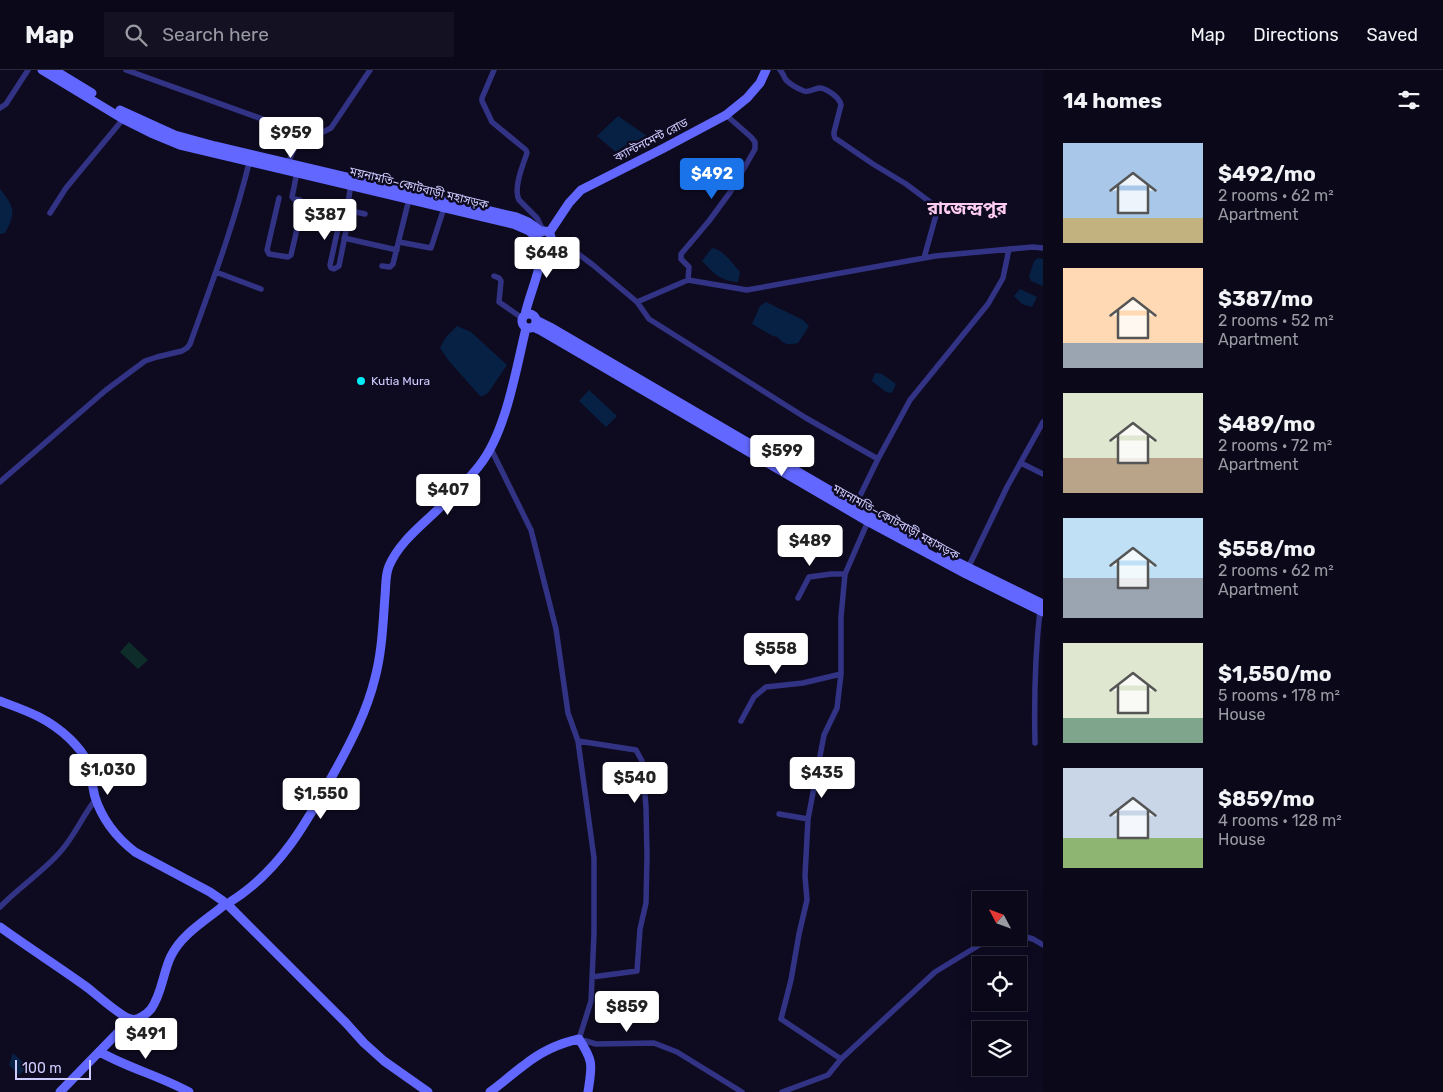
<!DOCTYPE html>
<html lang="en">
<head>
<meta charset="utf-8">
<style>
  body { margin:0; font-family:Rubik,"Noto Sans Bengali",sans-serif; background:#131122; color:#f1f3f6; height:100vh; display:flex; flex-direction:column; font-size:19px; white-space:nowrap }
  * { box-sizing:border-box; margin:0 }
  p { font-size:16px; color:#999aa2 }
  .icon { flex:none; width:28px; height:28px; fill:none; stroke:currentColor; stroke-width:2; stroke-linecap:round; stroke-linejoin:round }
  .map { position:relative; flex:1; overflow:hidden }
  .side { display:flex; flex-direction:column; background:#0a0819; width:400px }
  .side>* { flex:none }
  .needle { width:32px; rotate:311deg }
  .fabs { position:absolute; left:972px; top:821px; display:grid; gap:10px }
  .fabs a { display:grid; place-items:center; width:55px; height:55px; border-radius:0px; background:#0a0819; box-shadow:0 5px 20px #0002,0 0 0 1px #2a2938; font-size:25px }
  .scale { position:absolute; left:15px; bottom:12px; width:76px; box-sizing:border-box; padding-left:5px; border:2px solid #cecbff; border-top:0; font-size:14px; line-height:18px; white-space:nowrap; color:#cecbff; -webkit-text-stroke:4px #0e0b21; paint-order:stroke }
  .price { position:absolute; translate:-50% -42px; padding:0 11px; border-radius:5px; background:#fff; color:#222; font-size:16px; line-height:32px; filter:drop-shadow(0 1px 2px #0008) }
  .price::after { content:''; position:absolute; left:50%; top:30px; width:15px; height:11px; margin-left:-8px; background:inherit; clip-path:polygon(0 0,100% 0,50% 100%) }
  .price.selected { background:#1a73e8; color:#fff }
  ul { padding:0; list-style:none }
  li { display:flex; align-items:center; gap:15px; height:125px; padding:0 20px }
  li span { display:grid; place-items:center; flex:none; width:140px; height:100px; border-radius:0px; color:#555 }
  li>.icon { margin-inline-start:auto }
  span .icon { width:60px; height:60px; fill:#fffc; stroke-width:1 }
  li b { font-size:21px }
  h2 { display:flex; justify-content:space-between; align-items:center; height:60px; padding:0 20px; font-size:21px }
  header { display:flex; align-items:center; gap:30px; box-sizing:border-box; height:70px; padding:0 25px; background:#0a0819; border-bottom:1px solid #2a2938 }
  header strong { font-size:24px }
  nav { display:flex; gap:28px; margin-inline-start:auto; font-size:18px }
  .search { width:350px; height:45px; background:#131122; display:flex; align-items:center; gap:12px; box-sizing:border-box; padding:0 18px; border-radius:0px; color:#999aa2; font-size:19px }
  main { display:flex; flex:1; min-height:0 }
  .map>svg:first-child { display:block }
</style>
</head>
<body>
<header>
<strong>Map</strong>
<div class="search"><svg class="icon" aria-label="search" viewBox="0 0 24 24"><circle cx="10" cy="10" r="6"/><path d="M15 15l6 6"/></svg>Search here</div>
<nav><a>Map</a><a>Directions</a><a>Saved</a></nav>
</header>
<main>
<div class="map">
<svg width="1043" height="1022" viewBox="0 0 1043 1022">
  <rect width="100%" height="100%" fill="#0e0b21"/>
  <path fill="#0e2c29" d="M129 572 148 590 138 599 120 582Z"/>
  <path fill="#072145" d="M618 46 654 71 624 89 597 66Z
    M0 119C15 137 16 143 5 163L0 164Z
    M712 178C724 180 732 193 740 202L738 212C720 211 714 203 702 191Z
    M1038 188 1043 189V216L1031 211 1029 207 1034 191Z
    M1020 219 1037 227 1032 237 1022 234 1014 226Z
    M766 232 803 250 809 256 798 273C787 275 785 275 777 267L773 266 752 254 760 236Z
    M457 256 471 262 507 295 488 323 481 327 449 291 440 278 446 267Z
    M875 303 882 304 896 314 892 323 886 322 872 311Z
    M589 320 617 346 606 357 579 331Z
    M13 983 28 997 19 1005 9 995Z"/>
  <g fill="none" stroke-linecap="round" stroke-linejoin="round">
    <path stroke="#323385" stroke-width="5.5" d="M126 0 304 64 323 62 331 58 370 0
      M494 0 482 28V31L492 52 526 80 527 83C523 95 513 118 519 130L537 148 544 162
      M780 0C783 3 784 7 786 10 790 14 799 19 804 21 810 23 814 18 820 18 828 19 840 28 841 35L834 62V65L835 68 873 94 906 114 938 138 924 188
      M0 38 6 34 28 0
      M288 93 295 77 304 64
      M279 128 267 180 269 184 288 187 291 185 303 133 300 130 294 129 292 127 297 102
      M347 140 341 145 330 195 331 198 334 199 339 196 349 146 347 140 351 113
      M347 140 365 144
      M50 143 66 118 124 48
      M344 168 397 180
      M551 169 569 177 593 195 637 232 688 210 747 220 935 186 1033 177 1043 178
      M399 172 431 178 444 138
      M382 196 390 197 393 194 409 129
      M216 202 261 219
      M494 206 499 208 501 211 499 232 522 248
      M688 210 689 197 681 189V184L709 151 731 121 755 79V72L751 67 726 45
      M637 232 649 249 806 348 878 389 855 436
      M491 379 531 460 556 559 568 643 578 671 594 788V864L591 931 579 969 596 974 654 973 677 982 742 1022
      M878 389 910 330 988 234 1003 208 1009 179
      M1021 393 1043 404
      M0 412 106 320 145 291 157 287 182 281 187 278 190 274C212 213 235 152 250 89
      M968 498 1007 417 1043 352
      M798 528 809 507 831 504H845
      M741 651 754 627 766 617 803 613 841 604
      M578 671 636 680 642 691 646 737 647 786 646 833 640 859 637 901 592 907
      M1035 673C1034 629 1035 585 1040 540
      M779 744 808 749
      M0 837C19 817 43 802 61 781 75 765 83 745 96 729
      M1019 865 1033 869 1043 875
      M841 989 781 949 791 910 799 864 807 830 805 806 808 749 824 665 837 638 841 604V547L845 504 869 449
      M782 1022 828 1005 841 989 935 902 981 874 996 868"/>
    <path stroke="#6268ff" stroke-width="9" d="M42 0 123 49 151 63 180 75 513 154 529 161 538 169
      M54 0 92 23
      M120 40 175 65 215 76 516 147 528 152 542 162
      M537 168a7 7 0 1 1 14 0a7 7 0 1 1-14 0Z
      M549 163 569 133 581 120 664 78 726 45 747 28 760 13 766 0
      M522 251a7 7 0 1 1 14 0a7 7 0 1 1-14 0Z
      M525 245C529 224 545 193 540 173
      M536 250 550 257 925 476
      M533 257 540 260 867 451 966 504 1043 542
      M941 484 1043 534
      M0 631C27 641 48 648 70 669 76 675 83 682 86 690 91 702 92 715 95 727 102 749 117 768 135 782L210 822 223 831
      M230 832C280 801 307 752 335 701 351 672 367 641 375 608 382 582 383 553 385 526 386 517 385 505 389 496 398 475 416 460 432 445 449 429 465 414 479 396 506 363 516 299 526 258
      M229 836 346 953 364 973 384 991 428 1022
      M0 857C29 878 59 897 88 918 97 925 121 947 131 949 137 951 147 944 151 939 162 924 163 902 171 886 182 864 205 851 223 836
      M100 982C128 998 160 1006 189 1022
      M60 1022 131 949
      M490 1022C501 1014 512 1004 523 996 539 983 560 973 579 969 594 992 592 995 588 1022"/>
  </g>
  <circle fill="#00ecf6" stroke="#0e0b21" stroke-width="2" cx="361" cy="311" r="5"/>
  <g text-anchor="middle" stroke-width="5" stroke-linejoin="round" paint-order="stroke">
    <g font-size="12" fill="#cecbff" stroke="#0e0b21">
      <text transform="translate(651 70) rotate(-27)" y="4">ক্যান্টনমেন্ট রোড</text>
      <text transform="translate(419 118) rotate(14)" y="4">ময়নামতি–কোটবাড়ী মহাসড়ক</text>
      <text transform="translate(896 452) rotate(29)" y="4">ময়নামতি–কোটবাড়ী মহাসড়ক</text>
    </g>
    <g font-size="12" fill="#cecbff" stroke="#0e0b21" text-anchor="start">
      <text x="371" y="315">Kutia Mura</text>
    </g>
    <g font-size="18" font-weight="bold" fill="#ffcdf0" stroke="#0e0b21">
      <text x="967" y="144">রাজেন্দ্রপুর</text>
    </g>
  </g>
</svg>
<div class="fabs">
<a><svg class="needle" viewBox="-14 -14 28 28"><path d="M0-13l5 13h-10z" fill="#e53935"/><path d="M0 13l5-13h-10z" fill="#999aa2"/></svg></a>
<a><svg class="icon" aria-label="locate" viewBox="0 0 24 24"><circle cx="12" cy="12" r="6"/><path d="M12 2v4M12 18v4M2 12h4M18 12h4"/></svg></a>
<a><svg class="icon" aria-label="layers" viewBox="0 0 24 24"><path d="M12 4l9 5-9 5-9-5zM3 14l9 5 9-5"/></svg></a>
</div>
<div class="scale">100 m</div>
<b class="price" style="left:291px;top:89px">$959</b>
<b class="price selected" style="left:712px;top:130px">$492</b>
<b class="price" style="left:325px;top:171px">$387</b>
<b class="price" style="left:547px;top:209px">$648</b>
<b class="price" style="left:782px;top:407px">$599</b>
<b class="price" style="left:448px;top:446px">$407</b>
<b class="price" style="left:810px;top:497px">$489</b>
<b class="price" style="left:776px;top:605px">$558</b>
<b class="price" style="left:108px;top:726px">$1,030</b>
<b class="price" style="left:822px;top:729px">$435</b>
<b class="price" style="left:635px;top:734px">$540</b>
<b class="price" style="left:321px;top:750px">$1,550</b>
<b class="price" style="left:627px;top:963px">$859</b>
<b class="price" style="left:146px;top:990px">$491</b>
</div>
<section class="side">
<h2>14 homes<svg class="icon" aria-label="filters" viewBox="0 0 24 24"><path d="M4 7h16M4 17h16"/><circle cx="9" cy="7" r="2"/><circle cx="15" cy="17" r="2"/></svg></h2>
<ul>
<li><span style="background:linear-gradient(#a9c7e8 75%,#c2b280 0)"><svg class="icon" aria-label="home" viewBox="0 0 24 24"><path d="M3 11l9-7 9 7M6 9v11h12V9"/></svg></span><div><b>$492/mo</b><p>2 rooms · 62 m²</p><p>Apartment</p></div></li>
<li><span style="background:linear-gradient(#ffd9b3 75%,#9aa5b1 0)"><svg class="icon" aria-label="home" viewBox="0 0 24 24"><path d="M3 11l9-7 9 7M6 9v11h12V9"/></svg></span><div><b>$387/mo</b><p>2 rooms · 52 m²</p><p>Apartment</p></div></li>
<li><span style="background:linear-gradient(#dfe7d0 65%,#b9a48a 0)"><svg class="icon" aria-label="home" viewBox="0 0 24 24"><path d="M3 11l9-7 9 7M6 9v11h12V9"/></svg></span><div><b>$489/mo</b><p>2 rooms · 72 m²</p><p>Apartment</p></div></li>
<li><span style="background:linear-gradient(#bfe0f5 60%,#9aa5b1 0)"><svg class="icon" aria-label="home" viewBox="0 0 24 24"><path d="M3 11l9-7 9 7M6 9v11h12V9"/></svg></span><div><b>$558/mo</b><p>2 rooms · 62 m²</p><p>Apartment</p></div></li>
<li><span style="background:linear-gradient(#dfe7d0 75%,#7fa58c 0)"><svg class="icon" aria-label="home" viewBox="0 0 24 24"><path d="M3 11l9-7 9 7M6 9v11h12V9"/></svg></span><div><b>$1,550/mo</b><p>5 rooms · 178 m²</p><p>House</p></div></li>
<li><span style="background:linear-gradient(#c9d6e8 70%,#8fb573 0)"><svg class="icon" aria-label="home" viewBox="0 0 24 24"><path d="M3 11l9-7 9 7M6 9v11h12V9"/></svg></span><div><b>$859/mo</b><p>4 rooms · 128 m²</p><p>House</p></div></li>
</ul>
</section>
</main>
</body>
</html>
